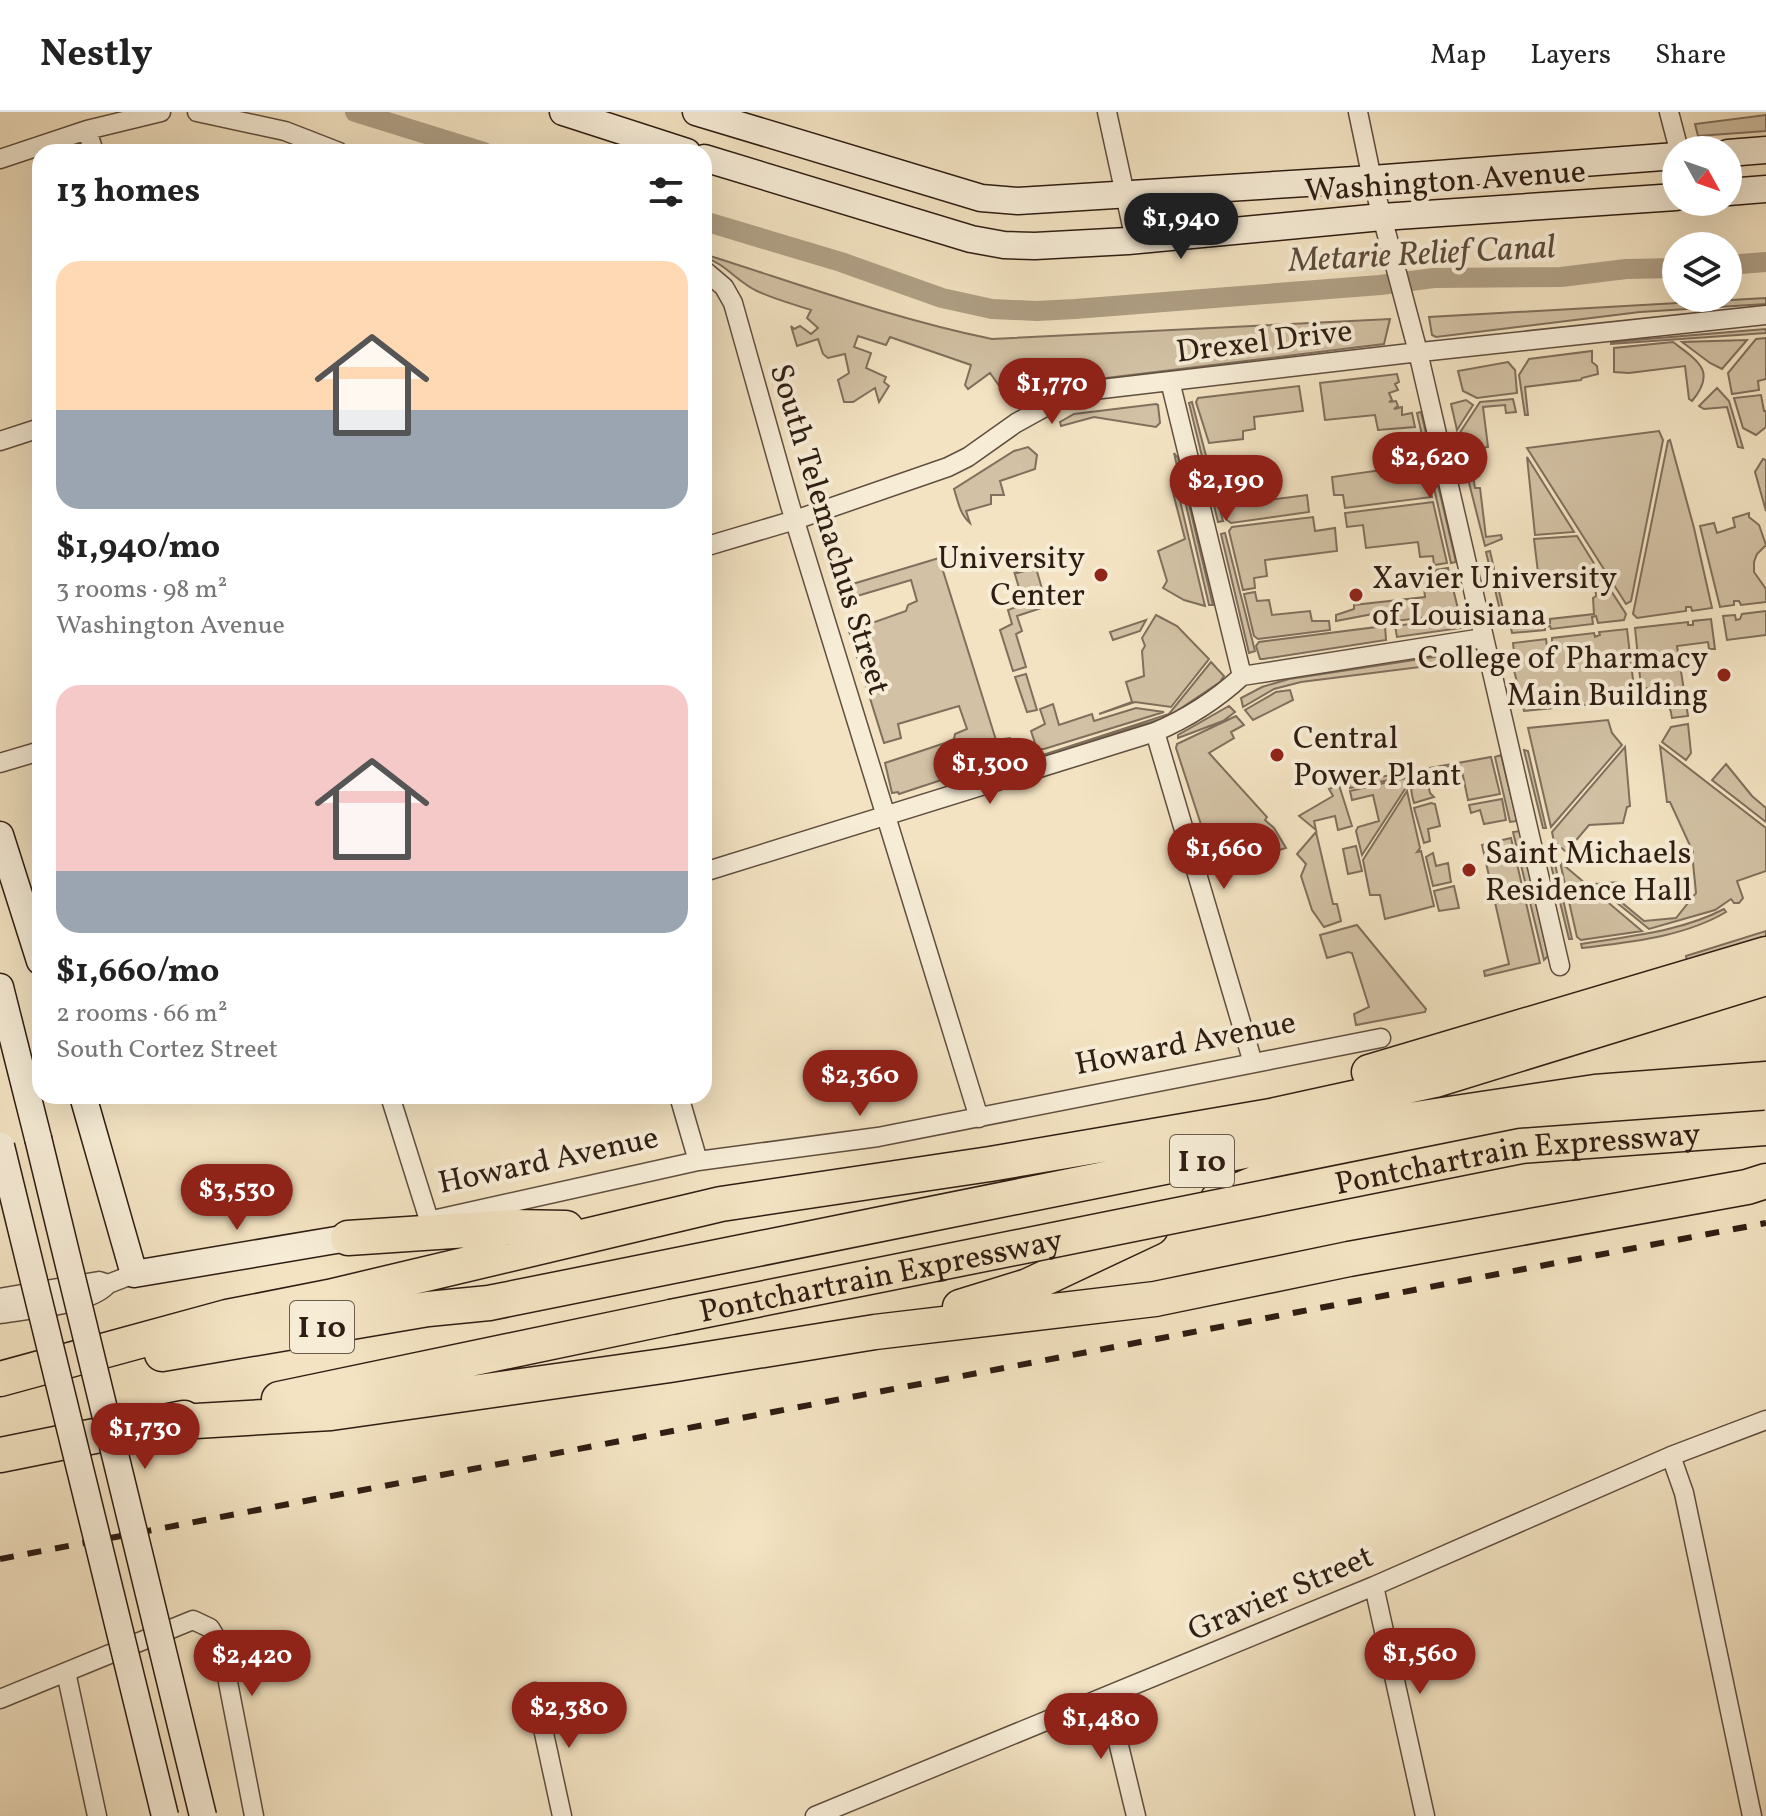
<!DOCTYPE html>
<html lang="en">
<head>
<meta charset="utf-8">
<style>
  body { margin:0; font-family:Vollkorn,serif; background:#f2f2f2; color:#222; height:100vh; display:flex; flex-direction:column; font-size:30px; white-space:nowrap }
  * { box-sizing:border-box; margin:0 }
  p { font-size:26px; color:#767676 }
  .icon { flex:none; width:44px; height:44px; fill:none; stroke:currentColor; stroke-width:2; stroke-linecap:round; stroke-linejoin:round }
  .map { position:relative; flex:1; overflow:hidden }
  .drawer { position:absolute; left:32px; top:32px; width:680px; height:960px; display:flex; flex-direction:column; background:#fff; border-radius:24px; box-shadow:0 8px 32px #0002 }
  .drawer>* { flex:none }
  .needle { width:52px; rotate:130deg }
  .fabs { position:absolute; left:1662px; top:24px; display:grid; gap:16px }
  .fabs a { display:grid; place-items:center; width:80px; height:80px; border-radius:50%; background:#fff; box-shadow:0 8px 32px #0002; font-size:40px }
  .price { position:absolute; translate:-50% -68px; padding:0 18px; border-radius:28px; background:#8f2418; color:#fff; font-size:26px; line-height:52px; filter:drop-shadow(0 2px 4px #0008) }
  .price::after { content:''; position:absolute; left:50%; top:48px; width:24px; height:18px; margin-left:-12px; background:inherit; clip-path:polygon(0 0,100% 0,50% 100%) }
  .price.on { background:#222; color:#fff }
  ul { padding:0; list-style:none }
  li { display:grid; align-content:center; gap:16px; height:424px; padding:0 24px }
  li span { display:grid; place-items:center; height:248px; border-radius:24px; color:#555 }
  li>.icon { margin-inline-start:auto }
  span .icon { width:144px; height:144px; fill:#fffc; stroke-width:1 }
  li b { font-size:34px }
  h2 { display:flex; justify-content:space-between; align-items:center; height:96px; padding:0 24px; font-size:34px }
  header { display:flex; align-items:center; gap:48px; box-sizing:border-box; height:112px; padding:0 40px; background:#fff; border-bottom:2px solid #e0e0e0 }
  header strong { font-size:38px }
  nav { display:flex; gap:44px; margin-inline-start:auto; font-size:28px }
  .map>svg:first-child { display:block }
</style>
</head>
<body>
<header>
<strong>Nestly</strong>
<nav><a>Map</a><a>Layers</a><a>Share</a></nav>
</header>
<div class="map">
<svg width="1766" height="1704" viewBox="0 0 1766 1704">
  <rect width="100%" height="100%" fill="#f3e3c2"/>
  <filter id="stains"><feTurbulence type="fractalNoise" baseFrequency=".0025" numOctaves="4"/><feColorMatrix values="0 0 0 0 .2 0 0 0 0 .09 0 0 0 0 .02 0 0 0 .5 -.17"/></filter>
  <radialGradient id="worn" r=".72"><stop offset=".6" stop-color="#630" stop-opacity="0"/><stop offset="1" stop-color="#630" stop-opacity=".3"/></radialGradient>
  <path fill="#d2c1a4" stroke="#806f5c" stroke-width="2" d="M1766 3V19L1698 24 1695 12Z
    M704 142C799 172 894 207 992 227L1390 207 1384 232 1082 269 1054 276 1035 287 1024 267 1027 262 1025 257 1002 261 1003 273 1000 275 990 261 968 277 965 273 971 253 890 225 886 233 858 224 854 235 871 241 866 256 886 265 884 270 889 274 879 290 875 276 853 290H844L838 268 849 261 845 242 828 246 823 242 818 227 797 234 791 214 794 217 800 214 811 222 818 216 807 206 811 198C793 192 774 187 757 179 736 169 726 152 704 145Z
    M1766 186V192L1640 200 1436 225 1432 223 1429 205Z
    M1766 217V221L1611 232V230Z
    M1766 226V267L1758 269 1759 278 1732 282 1728 261 1756 227Z
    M1747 228 1722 257 1710 251 1682 230Z
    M1673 230C1698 249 1717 259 1692 289L1689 287 1685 254 1629 261 1614 260V236Z
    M1592 239V250L1597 254 1598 262 1582 266 1581 268 1525 275 1528 303H1525L1519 263 1529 247Z
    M1508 250 1515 258 1517 281 1477 286 1463 279 1458 259Z
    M1397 262 1399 270 1395 272 1398 278 1389 281 1392 288 1389 290 1396 289 1398 294 1394 297 1402 295V303L1412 301 1415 315 1378 318 1375 303 1325 308 1320 271Z
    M1299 274 1303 299 1254 305 1255 317 1243 319V327L1209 331 1196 290 1198 286Z
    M1717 276 1729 289 1743 336 1738 335 1727 295 1704 297 1699 294Z
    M1761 283 1764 299H1766V315L1756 323 1743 316 1734 286Z
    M1513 287 1516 300 1506 301 1505 293 1483 295 1488 335 1462 339 1459 322 1480 290Z
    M1466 288 1473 293 1457 318 1451 292Z
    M1192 290 1223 409 1218 410 1189 291Z
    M1156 292 1158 293 1160 311 1156 315 1094 305 1061 314 1060 310 1074 302Z
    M1421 300 1456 450 1451 451 1417 301Z
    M1659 319 1663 328 1631 489 1626 492 1527 336Z
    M1670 328 1694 416 1712 496 1692 499 1691 495H1686V499L1637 506 1633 502 1668 329Z
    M1028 335 1037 343 1035 357 1000 369 1004 383H991V392L966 399 970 411C960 403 958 389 954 377L1014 339Z
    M1420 336 1432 385 1345 396 1343 383H1334L1332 365 1382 358 1381 342Z
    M1174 341 1178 346 1213 493H1209Z
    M1527 345 1574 420 1535 423Z
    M1763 347 1766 348V399L1755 360Z
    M1477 349 1478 352 1471 354 1475 376H1480L1486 425 1501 423 1502 427 1485 434 1464 351Z
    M1176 372 1205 494 1184 488 1163 476 1167 469 1158 439 1185 427 1171 373Z
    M1307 383 1309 400 1231 411 1227 408 1223 394Z
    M1433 390 1447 451 1434 453 1433 444 1420 445 1418 430 1366 436 1363 413 1347 415 1345 401Z
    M1749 401V405L1759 413 1766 433 1757 442 1754 450V460L1766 477V490L1741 493 1739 489H1734V493L1720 495 1700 414 1714 411 1717 421 1735 415 1733 406Z
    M1313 405 1315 419 1335 416 1337 439 1265 448 1267 464 1254 466 1255 476 1243 478 1229 419 1232 415Z
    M1225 421 1255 539 1249 541 1221 422Z
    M1577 424 1595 453 1589 463 1539 469 1534 427Z
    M1490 439 1506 510 1503 511 1486 440Z
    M939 446 996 628 1010 626 1017 643 899 682 898 680 892 681 885 651 945 631 954 627 955 622 967 617 959 594 898 612 901 626 884 631 849 519 906 499 908 493 917 489 911 468 847 487 848 492 842 494 836 477Z
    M1013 456 1017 461 1036 456 1047 494 1017 504 1022 519 1016 522 1026 555 1013 559 1000 518 1012 512 1008 498 1024 492Z
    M1448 456 1459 501 1388 510 1387 506H1379L1378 501 1336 509V503L1354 497V493L1425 485 1423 468 1436 466 1435 458Z
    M1597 457 1626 502 1624 508 1598 511 1596 504 1592 505 1593 512 1551 517 1550 514 1545 515V518L1512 521 1510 511 1533 509 1534 513 1550 511V507L1594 502 1593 486 1596 484 1594 463Z
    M1255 480 1257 489 1269 488 1272 503 1310 499 1312 509H1329L1330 518 1258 527 1254 524 1244 482Z
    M1766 499V523L1727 528 1723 504 1735 503 1736 508 1740 507 1742 502Z
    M1156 503 1177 514 1209 547 1171 595 1135 590 1099 602 1132 590 1126 570 1144 564 1142 539 1145 534 1142 526Z
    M1460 505 1461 516 1397 525 1395 514Z
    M1711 507 1715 537H1709L1708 530 1677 534 1688 604 1672 606C1670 588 1659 578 1641 575L1635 516 1688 510V513H1693V509Z
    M1146 508 1140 519 1113 528 1110 520Z
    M1385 514 1386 528 1263 547H1260L1256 534 1259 530Z
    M1627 517 1634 576 1621 582 1613 590 1524 599 1512 550 1515 549 1513 531 1546 527 1547 534H1552V526L1594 521 1595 525 1600 523 1599 520Z
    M1467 540 1468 549 1301 570 1274 577 1243 595 1241 586 1262 575 1289 567Z
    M1211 550 1224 564 1220 570 1168 605 1043 643 1169 602Z
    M1026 562 1037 598 1027 600 1015 565Z
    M1290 578 1293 588 1253 608 1245 598 1276 580Z
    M1053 592 1059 613 1092 602 1094 609 1136 596 1164 600 1044 637H1037L1031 619 1045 612 1040 597Z
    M1229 594 1235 600 1223 609 1178 626V623Z
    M1236 604 1244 613 1231 620 1234 626 1209 641 1267 705 1265 708 1274 716 1286 736 1276 739 1271 725 1263 727 1261 720 1209 737 1176 636 1177 632Z
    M1608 608 1612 621 1622 633 1551 715 1528 616Z
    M1688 612 1691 641 1686 648 1662 630 1671 615Z
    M1660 634 1766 716V759L1737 769 1743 786 1739 791H1734L1731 787 1715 798 1649 817 1594 772 1618 770 1620 789 1644 809 1676 806 1696 781 1693 751 1688 746 1693 740 1670 690H1667Z
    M1625 635 1630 694 1627 695 1623 711 1589 713 1572 733 1574 746 1554 730 1552 720Z
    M1524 638 1528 639 1546 716H1543Z
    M1501 643 1517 709 1510 710 1495 645Z
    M1491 645 1500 682 1468 688 1462 659 1451 661 1449 655 1429 659 1430 656Z
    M1726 652 1752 684 1766 696V710L1712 668Z
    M1417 658 1413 663 1350 676 1349 671Z
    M1425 659 1430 681 1434 685 1414 691C1410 678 1408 663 1425 659Z
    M1406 666 1409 667 1407 674 1362 743 1356 719 1358 715 1379 709 1373 683 1352 688 1350 679Z
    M1339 673 1352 714 1338 718 1335 704 1314 709 1316 718 1299 704 1333 684 1329 677Z
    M1407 679 1420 736 1417 740 1421 739 1434 794 1385 807 1380 783H1370L1363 748Z
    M1502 687 1506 708 1484 712 1480 698 1471 701 1469 693Z
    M1431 691 1435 692 1440 714 1428 717 1430 729 1424 731 1414 696Z
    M1520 719 1548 844 1544 848 1513 720Z
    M1316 720 1333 792H1337L1341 809 1324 815 1312 798 1301 764 1306 752 1297 742Z
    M1511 726 1540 851 1485 864 1484 859 1509 852 1482 733Z
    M1356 734 1362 759 1348 762 1343 737Z
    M1433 741 1436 754 1448 751 1451 770 1433 774 1426 745Z
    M1560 750 1642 819 1581 828 1577 825Z
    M1555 752 1572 827H1569L1551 753Z
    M1454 774 1459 796 1439 799 1434 779Z
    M1724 797 1726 800C1684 825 1630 830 1582 836L1581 832C1629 824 1680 820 1724 797Z
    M1357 813 1426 897 1425 900 1356 913 1354 902 1369 895 1352 841 1348 840 1327 846 1320 823Z
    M1766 819V825L1687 849 1686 844Z"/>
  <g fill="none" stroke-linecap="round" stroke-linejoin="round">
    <path stroke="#b0a086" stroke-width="20" d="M355 0 484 40
      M704 109 841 150 942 186 992 197 1037 199 1075 197 1380 173 1434 166 1561 165 1626 157 1676 156
      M1728 153 1766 150"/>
    <g stroke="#604e3f" stroke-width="21">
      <path id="street" d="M197 0 285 19 339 40
        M1107 0 1135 128
        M1358 0 1372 67 1418 240 1560 854
        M1669 0 1679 38
        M87 18 94 40
        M0 47 87 18 161 0
        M704 158 724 175 733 191 790 393 979 1006
        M1170 269 1242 564
        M0 329 40 316
        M704 435 795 408 948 355 968 345 1016 311 1063 285 1102 277 1402 242 1766 203
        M1155 620 1253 951
        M0 651 40 639
        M704 760 1155 620C1188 606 1216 588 1242 564L1483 526
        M390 984 429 1108
        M679 984 698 1049
        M437 1107 698 1049 878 1025 1381 926
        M0 1186 99 1169 108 1172 134 1162
        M0 1202C28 1197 91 1193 108 1172
        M1671 1344 1684 1381 1752 1704
        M1374 1474 1425 1704
        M66 1560 97 1704
        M535 1580 562 1704
        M1107 1584 1136 1704
        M0 1587 193 1508 210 1516 221 1534 254 1704
        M815 1704 1374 1474 1671 1344 1766 1308"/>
    </g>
    <g stroke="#2f1d13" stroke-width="29">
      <path id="secondary" d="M563 0 687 40
        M696 0 981 86 1018 89 1372 67 1676 44
        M1728 41 1766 38
        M704 46 971 127 1004 133 1035 134 1128 129 1382 105 1676 85
        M1728 80 1766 77
        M0 723 40 849
        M0 875 38 1026
        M83 984 134 1162 348 1126"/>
    </g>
    <g stroke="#2f1d13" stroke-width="37">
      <path id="highway" d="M1369 960 1766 842
        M1218 1087 1268 1066 1381 1038 1626 1003 1766 993
        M348 1126 513 1115 566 1116
        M960 1195 1028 1174 1151 1116
        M162 1242 428 1197 489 1191 1363 1015 1595 980 1766 967
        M0 1267 227 1205 329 1185 721 1092 990 1052 1271 1004 1435 968 1766 866
        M279 1287 671 1205
        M162 1311 331 1301 670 1253 875 1220 1155 1187 1349 1147 1747 1075 1766 1069
        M0 1343 184 1306"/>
    </g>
    <use href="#street" stroke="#f7edd7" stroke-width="18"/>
    <use href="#secondary" stroke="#f7edd7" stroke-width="26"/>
    <use href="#highway" stroke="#f3e3c2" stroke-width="34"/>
    <path stroke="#2f1d13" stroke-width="6" stroke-dasharray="14 14" stroke-linecap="butt" d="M0 1447 1766 1111"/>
    <g stroke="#2f1d13" stroke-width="29" stroke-linecap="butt">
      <path id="secondary-bridge" d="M38 1026 203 1704
        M1 1034 165 1704"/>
    </g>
    <g stroke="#2f1d13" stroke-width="37" stroke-linecap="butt">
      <g id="highway-bridge">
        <path id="s1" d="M671 1205 1521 1034 1766 1016"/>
      </g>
    </g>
    <use href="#secondary-bridge" stroke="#f7edd7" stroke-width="26"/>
    <use href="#highway-bridge" stroke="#f3e3c2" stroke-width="34"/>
  </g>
  <g fill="#8f2418" stroke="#f7edd7" stroke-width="3">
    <circle cx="1101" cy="463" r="8"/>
    <circle cx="1356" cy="483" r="8"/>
    <circle cx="1724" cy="563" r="8"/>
    <circle cx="1277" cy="643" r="8"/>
    <circle cx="1469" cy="758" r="8"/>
  </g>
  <g text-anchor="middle" stroke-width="8" stroke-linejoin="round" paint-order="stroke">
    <g fill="#f7edd7" stroke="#6b5b4e" stroke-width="2">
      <rect x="1170" y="1023" width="64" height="52" rx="6"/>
      <rect x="290" y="1189" width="64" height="52" rx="6"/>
    </g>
    <g font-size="30" font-weight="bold" fill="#2f1d13">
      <text x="1202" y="1059">I 10</text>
      <text x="322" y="1225">I 10</text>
    </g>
    <g font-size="32" fill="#2f1d13" stroke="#f7edd7">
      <text transform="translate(1445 68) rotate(-4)" y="11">Washington Avenue</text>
      <text transform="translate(1264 228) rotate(-7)" y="11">Drexel Drive</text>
      <text transform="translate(831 417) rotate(73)" y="11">South Telemachus Street</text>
      <text transform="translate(1185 930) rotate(-11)" y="11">Howard Avenue</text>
      <text transform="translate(548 1047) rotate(-12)" y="11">Howard Avenue</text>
      <text dy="11" stroke="none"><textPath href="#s1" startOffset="862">Pontchartrain Expressway</textPath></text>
      <text dy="11" stroke="none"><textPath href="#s1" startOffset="214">Pontchartrain Expressway</textPath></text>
      <text transform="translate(1280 1480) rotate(-23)" y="11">Gravier Street</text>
    </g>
    <g font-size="32" fill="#2f1d13" stroke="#f7edd7" text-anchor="start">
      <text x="1085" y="456" text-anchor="end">University<tspan x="1085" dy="37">Center</tspan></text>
      <text x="1372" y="476">Xavier University<tspan x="1372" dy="37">of Louisiana</tspan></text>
      <text x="1708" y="556" text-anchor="end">College of Pharmacy<tspan x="1708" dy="37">Main Building</tspan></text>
      <text x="1293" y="636">Central<tspan x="1293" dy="37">Power Plant</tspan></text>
      <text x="1485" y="751">Saint Michaels<tspan x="1485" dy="37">Residence Hall</tspan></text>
    </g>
    <g font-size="34" font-style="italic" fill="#5c4b3b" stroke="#f7edd7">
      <text transform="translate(1422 140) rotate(-3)" y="12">Metarie Relief Canal</text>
    </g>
  </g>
  <rect width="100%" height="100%" filter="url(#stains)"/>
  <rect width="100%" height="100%" fill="url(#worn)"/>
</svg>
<div class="fabs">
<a><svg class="needle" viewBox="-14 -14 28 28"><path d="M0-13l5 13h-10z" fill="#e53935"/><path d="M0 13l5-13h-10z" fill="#767676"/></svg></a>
<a><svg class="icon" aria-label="layers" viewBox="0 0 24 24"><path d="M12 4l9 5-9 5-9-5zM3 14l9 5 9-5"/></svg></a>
</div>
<b class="price on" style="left:1181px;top:149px">$1,940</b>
<b class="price" style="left:1052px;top:314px">$1,770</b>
<b class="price" style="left:1430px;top:388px">$2,620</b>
<b class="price" style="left:1226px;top:411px">$2,190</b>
<b class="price" style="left:990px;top:694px">$1,300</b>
<b class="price" style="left:1224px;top:779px">$1,660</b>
<b class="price" style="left:860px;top:1006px">$2,360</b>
<b class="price" style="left:237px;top:1120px">$3,530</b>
<b class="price" style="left:145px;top:1359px">$1,730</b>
<b class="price" style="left:1420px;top:1584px">$1,560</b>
<b class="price" style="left:252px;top:1586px">$2,420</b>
<b class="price" style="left:569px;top:1638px">$2,380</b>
<b class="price" style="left:1101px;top:1649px">$1,480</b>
<section class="drawer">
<h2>13 homes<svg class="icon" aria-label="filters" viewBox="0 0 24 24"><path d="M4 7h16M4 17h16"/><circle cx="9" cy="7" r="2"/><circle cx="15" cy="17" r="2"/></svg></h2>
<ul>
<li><span style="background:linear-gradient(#ffd9b3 60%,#9aa5b1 0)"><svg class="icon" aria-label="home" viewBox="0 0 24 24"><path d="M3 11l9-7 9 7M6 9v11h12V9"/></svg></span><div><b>$1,940/mo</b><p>3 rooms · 98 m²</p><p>Washington Avenue</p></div></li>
<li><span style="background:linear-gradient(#f6c9c9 75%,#9aa5b1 0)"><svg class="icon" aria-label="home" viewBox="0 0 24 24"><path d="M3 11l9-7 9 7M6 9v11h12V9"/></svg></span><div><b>$1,660/mo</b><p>2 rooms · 66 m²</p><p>South Cortez Street</p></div></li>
</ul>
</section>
</div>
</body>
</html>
